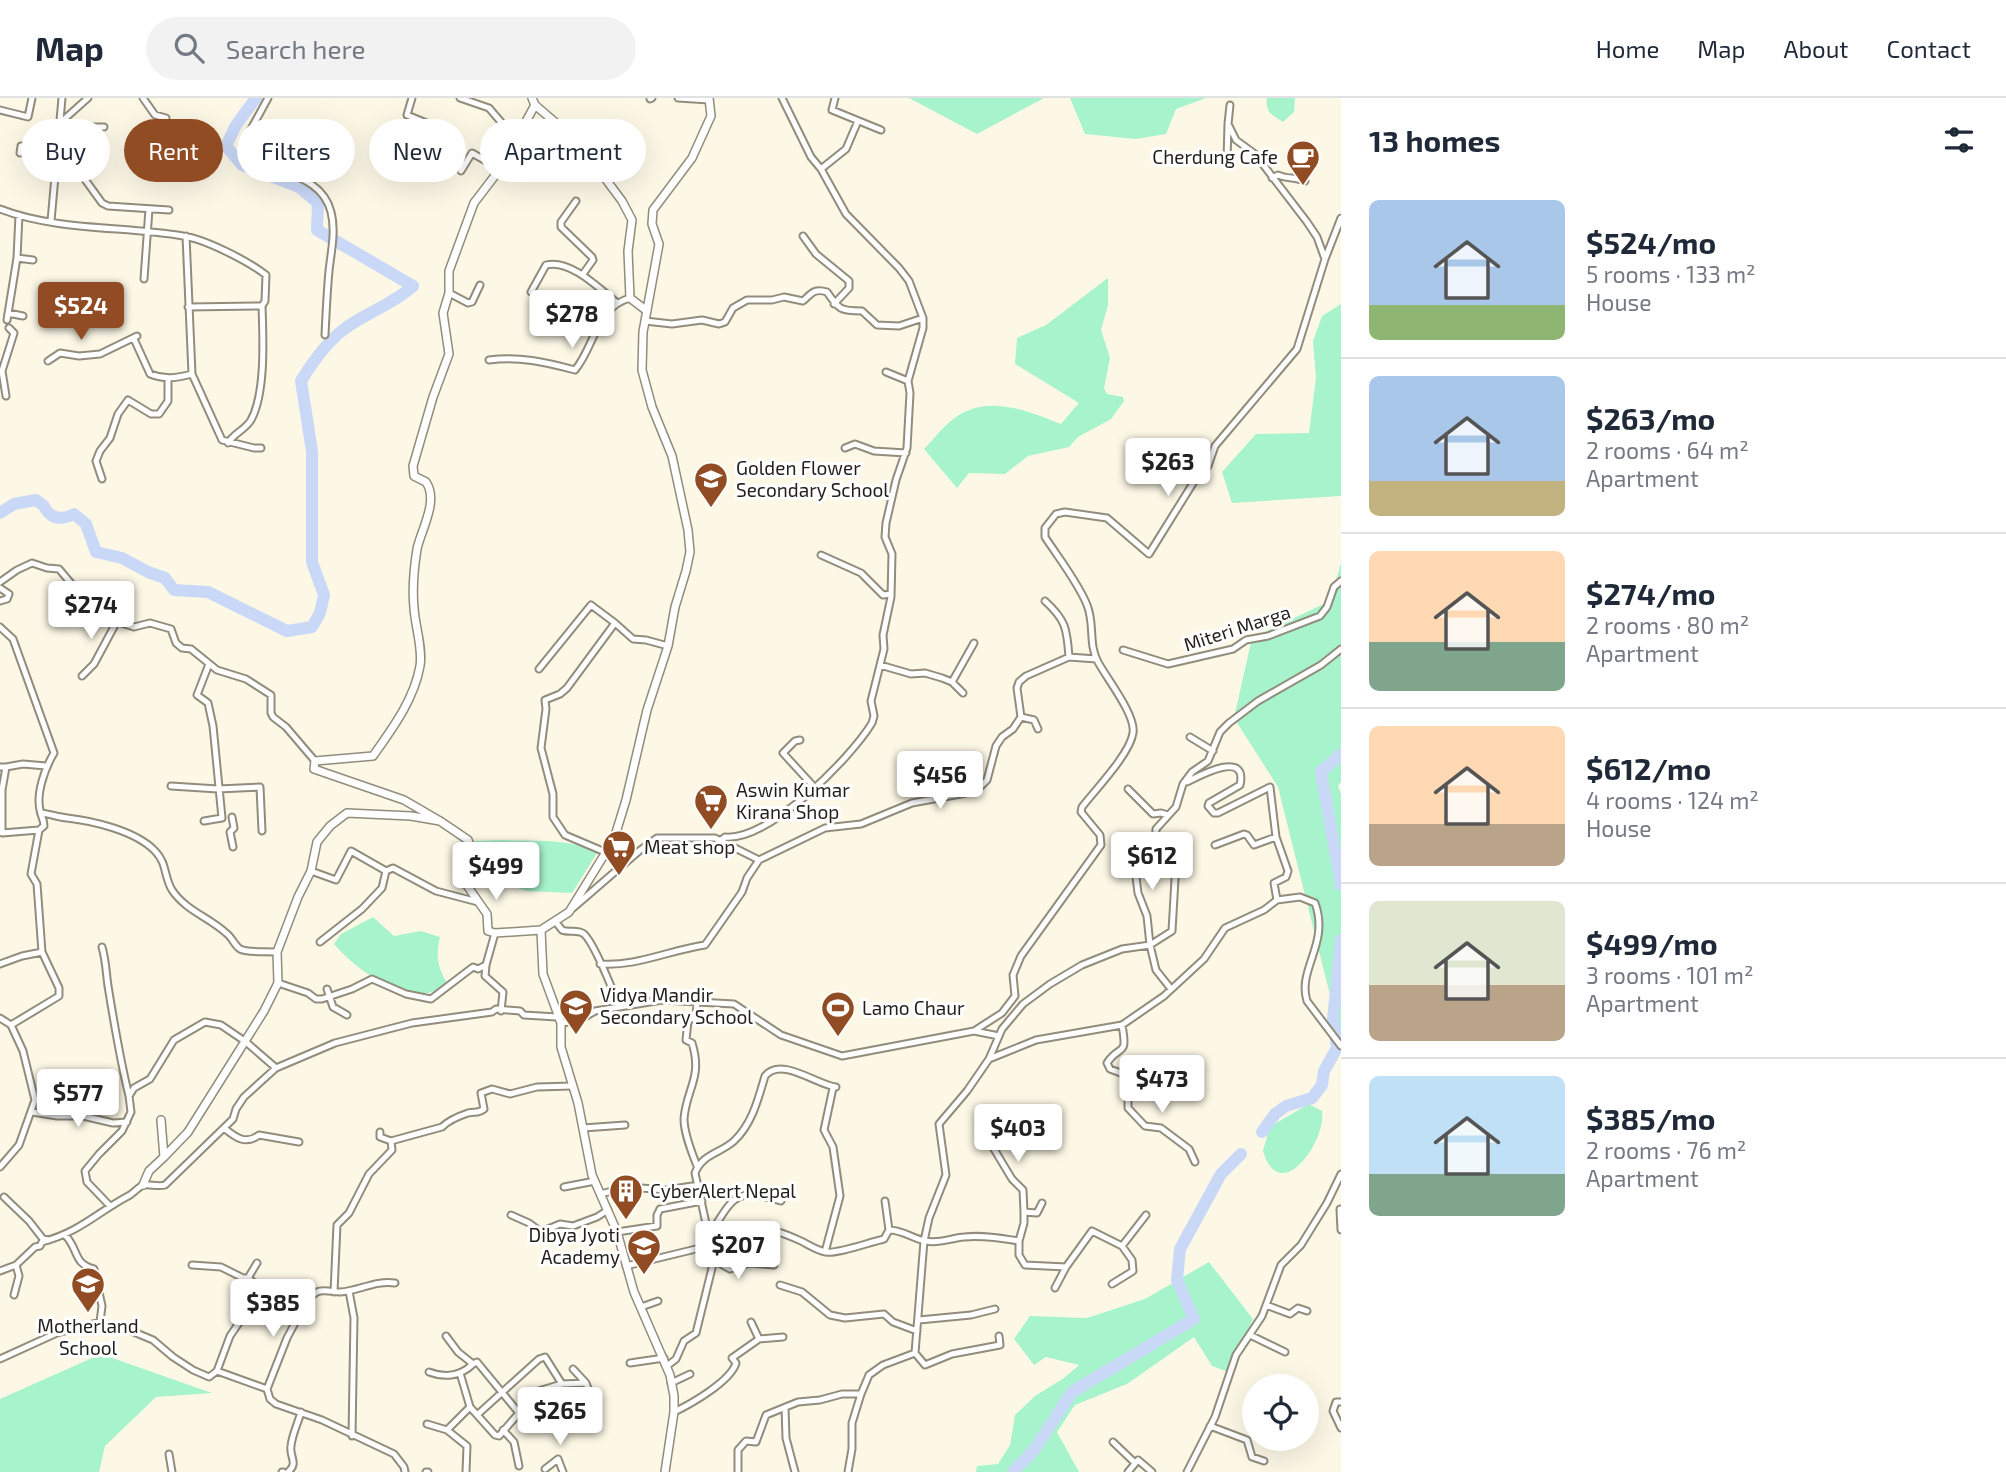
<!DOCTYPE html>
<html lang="en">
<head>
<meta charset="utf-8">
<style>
  body { margin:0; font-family:"Exo 2",sans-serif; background:#f2f2f3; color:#1f2937; height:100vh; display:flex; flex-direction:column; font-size:26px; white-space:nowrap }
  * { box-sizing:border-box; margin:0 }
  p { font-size:23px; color:#747a83 }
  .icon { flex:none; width:38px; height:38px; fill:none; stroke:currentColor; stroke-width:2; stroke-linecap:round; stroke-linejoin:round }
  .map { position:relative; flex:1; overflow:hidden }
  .sheet { display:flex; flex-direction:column; background:#fff; width:665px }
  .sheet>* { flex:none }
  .banner { position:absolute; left:21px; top:21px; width:665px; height:63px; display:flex; gap:14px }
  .buttons { position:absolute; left:1242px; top:1276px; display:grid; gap:14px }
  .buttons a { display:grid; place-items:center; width:77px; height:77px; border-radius:50%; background:#fff; box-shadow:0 7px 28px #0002; font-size:35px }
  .price { position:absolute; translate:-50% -60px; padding:0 16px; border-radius:7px; background:#fff; color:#222; font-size:23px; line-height:46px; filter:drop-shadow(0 2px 4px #0008) }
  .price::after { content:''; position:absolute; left:50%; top:42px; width:21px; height:16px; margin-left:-10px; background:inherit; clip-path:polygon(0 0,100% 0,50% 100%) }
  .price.selected { background:#924c24; color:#fff }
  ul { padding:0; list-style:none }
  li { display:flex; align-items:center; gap:21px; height:175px; padding:0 28px }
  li+li { border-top:2px solid #e0e1e3 }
  li span { display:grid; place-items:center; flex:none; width:196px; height:140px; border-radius:10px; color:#555 }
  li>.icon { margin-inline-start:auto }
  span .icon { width:84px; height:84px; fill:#fffc; stroke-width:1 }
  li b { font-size:30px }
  h2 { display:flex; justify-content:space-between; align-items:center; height:84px; padding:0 28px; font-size:30px }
  .pill { padding:0 24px; border-radius:32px; background:#fff; box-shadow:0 7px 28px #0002; font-size:24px; line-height:63px }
  .pill.selected { background:#924c24; color:#fff }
  header { display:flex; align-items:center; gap:42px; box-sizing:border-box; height:98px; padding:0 35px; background:#fff; border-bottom:2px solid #e0e1e3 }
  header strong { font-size:33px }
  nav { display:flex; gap:38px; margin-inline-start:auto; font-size:24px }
  .search { width:490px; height:63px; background:#f2f2f3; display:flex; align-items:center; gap:18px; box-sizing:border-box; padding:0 24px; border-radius:38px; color:#747a83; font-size:26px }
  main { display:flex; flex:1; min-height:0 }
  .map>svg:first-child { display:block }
</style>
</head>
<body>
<header>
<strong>Map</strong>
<div class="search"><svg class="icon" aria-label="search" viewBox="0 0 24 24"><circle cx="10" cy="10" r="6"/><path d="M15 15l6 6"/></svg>Search here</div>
<nav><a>Home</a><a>Map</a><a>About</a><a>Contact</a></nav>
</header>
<main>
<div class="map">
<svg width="1341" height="1374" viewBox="0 0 1341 1374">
  <rect width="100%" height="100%" fill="#fdf8e6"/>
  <path fill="#a7f3cc" d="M909 0H1044L977 36Z
    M1070 0H1206L1176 11 1166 36 1136 41 1085 36Z
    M1267 0H1295L1294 14 1283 24C1272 17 1265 14 1267 0Z
    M1108 180V207L1101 232 1110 260 1104 290 1107 296 1123 299 1124 303 1111 321 1078 339 1069 349 1028 358 1005 376 969 375 957 390 924 351C934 341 944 327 956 319 989 296 1028 313 1061 326L1079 305 1015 266 1017 240 1046 227Z
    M1341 206V398L1232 405 1222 374 1256 336 1309 335 1316 280 1313 243 1322 218Z
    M1341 465V684L1338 688 1341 696V941L1278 689 1234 620 1252 540 1330 503Z
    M503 742C533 744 569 739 597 755L572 795 527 793 480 779 475 743Z
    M373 819 394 838 421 833 440 839C435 859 438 870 448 887 442 889 434 894 428 895 392 898 356 871 334 846L341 836Z
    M1309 1006 1322 1013C1327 1042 1280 1110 1263 1053L1268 1035 1276 1025Z
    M1209 1164 1253 1221 1228 1274 1212 1268 1194 1239 1127 1286 1075 1307 1057 1334 1079 1374H976L977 1368 998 1366 1010 1347 1015 1317 1035 1298 1064 1280 1079 1267 1046 1259 1034 1267 1014 1241 1030 1218 1087 1220 1145 1201Z
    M101 1256 212 1295 156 1299 105 1348 99 1374H0V1301Z"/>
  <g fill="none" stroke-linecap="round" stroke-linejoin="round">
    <path stroke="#c9d8f7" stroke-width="12" d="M0 415 14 406 36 402 44 408C50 422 62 422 74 416L86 426 96 454 122 460 148 474 165 480 174 492 208 494 287 533 312 529 320 515 324 497 312 464V353L301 283C312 265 326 245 343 232 365 215 392 207 413 188L317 132 318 105 299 89 242 67 226 48 236 27 256 0
      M1341 656 1321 674 1341 787
      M1262 1034 1275 1016 1286 1008 1312 1000 1322 987 1324 973 1337 950 1333 921 1341 842
      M1013 1374 1034 1352 1072 1294 1194 1221 1177 1182 1180 1151 1221 1076 1241 1056"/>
    <g stroke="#918c7c" stroke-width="9">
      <path id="minor" d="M143 0 155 17 166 20
        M268 0 244 44C253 77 320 68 331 114 336 133 331 154 329 173 327 194 326 216 325 237
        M412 0 407 17 446 33 435 62
        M460 0 489 10 507 31 518 38
        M678 0 709 2
        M835 0 832 12 881 32
        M650 1 652 0
        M1230 7 1228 26 1236 42 1255 56 1307 124 1317 139 1325 161
        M0 12 28 19 32 0
        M60 25 88 0
        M59 34 84 37 92 47 103 48
        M84 37 94 29H104
        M58 44 102 105 108 108 169 112
        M20 55 21 48 58 52
        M404 61 420 23
        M1227 62 1228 26
        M821 71 846 51 858 23
        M461 73 472 55 500 71
        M1272 80 1278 77C1287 81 1295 79 1305 83
        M576 103 561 124V129L592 159 593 162 583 176
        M0 111C57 133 123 128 183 138 205 141 248 163 266 177L265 203 262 208 188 209
        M19 117 17 160 33 162
        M51 123 62 0
        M186 138 192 276 222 342 254 350H261
        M803 138 816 156 849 183V190L834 206
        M144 181 149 111
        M531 194 546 167C570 161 599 190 616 204
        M449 195 468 205 472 204 480 187
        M8 215 23 218
        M7 222 17 160
        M645 223 672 226 702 222 719 226 725 224 733 210 747 202H772L784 199 803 203C812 195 814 190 827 194 839 212 841 213 862 213L877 227 899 228 923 220
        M134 241 150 276C165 282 177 280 192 276
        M489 262C519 258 545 264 575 272 595 248 596 209 630 200
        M48 263 60 255 79 258 100 256 137 238
        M886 274 908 283
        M6 298 2 273 14 235 9 230
        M228 345C234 335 245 332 251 322 266 295 263 238 262 208
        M845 350 855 346 874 353 906 355
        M102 381 96 363 100 353 110 340 118 316 128 302 151 316H159L168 303V281
        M821 457 861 475 883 497 891 496
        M0 484 17 472 32 465 47 470 59 471 91 509 103 519 134 529 150 525 171 531 176 545 182 550 191 551 217 572 246 581 271 597V615L273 619 286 629 315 663
        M0 490 9 496 7 501 0 503
        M1045 503C1066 522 1067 531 1069 559
        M0 529 13 541 54 655C45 670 36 695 40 712 41 719 44 721 44 728L39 732 31 776 37 786 42 854
        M1123 552 1168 566 1233 551 1246 542 1268 538 1320 518 1327 509 1334 489 1341 483
        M880 567 911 576 925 575 942 580 952 584 963 595
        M539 571 591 507 615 525
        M82 578 94 566 116 525
        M952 584 974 545
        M1021 619 1034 622 1038 631
        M1190 639 1213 653
        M800 642 795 643 783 655 815 690
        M0 669H6L2 692V735L39 732
        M6 669 23 666 46 668
        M1187 684C1199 678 1248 651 1240 687L1209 705 1208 708 1214 715H1218L1270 689 1276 739 1288 773 1286 779 1274 785 1277 802
        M171 688 218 691 260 689 262 733
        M1128 691 1153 716 1161 715 1168 717
        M41 715C50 716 58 719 67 720 94 723 136 733 155 753 167 765 164 779 172 792 185 812 210 820 226 835 232 839 234 847 240 851 247 855 268 853 277 854
        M232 719 234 730 230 734 233 749
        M204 723 222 720 213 628 208 605 197 597 209 566
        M720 743 725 739C769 743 850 661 872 625L874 618 871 603 884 551 883 537 891 499 892 456 885 439 886 425 896 382 907 350 910 295 908 283 923 230V220L909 183 899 170 846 116 821 71 811 59 782 0
        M1215 747 1244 736 1247 737 1254 747 1276 739
        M1125 749 1136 779 1138 795 1147 818 1150 847 1156 872 1171 891
        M605 754 565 737 553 719V696L541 650 546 611 545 602 560 596 567 590 615 525 633 541 646 542 668 548
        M311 773 336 782 351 753 386 773
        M573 810 639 753 657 740H715L759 762 825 730 861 726 912 705 966 695 981 688 987 682 996 648 1002 639 1013 631 1021 619 1017 590 1019 584 1026 578 1069 559 1096 561
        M555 823 562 832C569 835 578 831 584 836 595 846 613 893 619 908
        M320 844 362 811 382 790 386 773 393 770 436 793 478 804
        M102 849C106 863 106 874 108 888 114 925 120 962 129 998
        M0 866 22 858 42 854 59 890V898L11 927
        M600 866C635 869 670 852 705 847L742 794 747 780 759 762
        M486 867 485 878 503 894 501 913
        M278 885 308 895 316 901H322L352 891 372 881 406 896 431 901 473 869 478 871 486 867 495 835
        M327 891 333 909 347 917
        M697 903 696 921H689L688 923 686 942 692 945C703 980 686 991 684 1021 684 1036 692 1055 697 1068
        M0 920 11 927 23 953 35 1002 19 1047 0 1069
        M561 925 578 923 595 913 662 902 734 906 781 937 842 958 974 933 999 938
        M1122 927C1128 961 1120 945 1107 965L1110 971 1126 977 1128 989V1010L1145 1028 1161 1030 1189 1051 1195 1064
        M974 933 1002 915 1015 898 1013 877 1021 858 1101 747 1100 737 1081 714 1082 709C1095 692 1130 656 1133 635 1136 617 1107 581 1098 564 1088 546 1095 526 1087 507 1079 486 1058 459 1045 439V430L1056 416 1065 414 1107 420 1149 456 1195 382 1208 368 1215 348 1297 251 1325 161 1341 120
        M989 961 1036 942 1122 927 1164 898 1204 861 1225 830 1264 812 1277 802 1300 799 1315 805C1330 846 1297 871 1307 903L1341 948
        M32 1014 57 1018H83L113 1025 127 1024
        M83 1018 89 983 98 982
        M979 1026 1012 1081 1023 1092 1024 1114
        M224 1030C236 1040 246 1047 259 1037L299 1044
        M583 1030 625 1027
        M380 1034V1039L391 1043 442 1029C448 1023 459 1018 468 1015 475 1013 478 1016 484 1011L481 995 492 991 510 996 537 989 572 988
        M564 1089 595 1083
        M600 1096 629 1089 666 1092 699 1087
        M4 1099 29 1123 43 1141 49 1142
        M885 1103 889 1132
        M110 1108 87 1084 85 1073 99 1056 122 1033 131 1014 129 998 134 990 150 981 174 942 205 924 221 927 246 944 276 970
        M1340 1111 1341 1132
        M511 1117 529 1125 541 1134 560 1126 573 1128 597 1119 608 1112
        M617 1134 657 1128V1117L660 1111 702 1103
        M710 1136C734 1098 735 1089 781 1103
        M65 1137C79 1151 73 1166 94 1171L102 1208 100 1224
        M1019 1143 1024 1125V1114L1037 1115 1042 1105
        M825 1154 840 1098 833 1049 824 1032 833 990
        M714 1162 730 1171 749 1165 774 1167
        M257 1165 248 1180 256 1186 263 1198 245 1216 230 1238 217 1273 267 1291 270 1301 276 1306 322 1322 394 1356 404 1369 405 1374
        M192 1167 221 1169 243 1180H248
        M626 1168 700 1150 713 1153C745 1123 763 1126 801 1143 809 1147 818 1153 826 1154 838 1156 870 1144 884 1141L889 1132C903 1132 913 1141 926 1143 939 1146 951 1140 964 1139 982 1137 1001 1140 1019 1143V1157L1025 1167 1066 1169 1055 1190
        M1066 1169 1092 1133 1122 1148 1146 1117
        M0 1173 16 1167 35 1149 40 1148 42 1144C80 1134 96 1115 130 1097 133 1095 139 1089 143 1087 150 1086 158 1089 165 1087L233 1021 236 1011 244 999 276 970 335 945 412 925 492 914 496 911 520 913 524 917 557 919
        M1112 1186 1133 1173 1132 1162 1122 1148
        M780 1187 802 1194 830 1217 845 1220 884 1216 893 1224 917 1233
        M349 1193 354 1220 352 1338
        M334 1194 337 1127 349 1115 369 1076 392 1052 391 1043
        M14 1197 19 1178 16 1167
        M263 1198 273 1194 305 1206C308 1202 313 1196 317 1194 323 1191 333 1194 340 1194 359 1193 375 1182 395 1185
        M1266 1207 1290 1216 1298 1210 1307 1213
        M641 1209 658 1203
        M919 1222 971 1217 995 1211
        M1250 1237 1285 1254
        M446 1238 458 1254 473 1266 477 1264 519 1315 499 1338 495 1337 470 1309 460 1275
        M759 1241 783 1239
        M915 1255 925 1267 952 1256 1000 1247 999 1238
        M0 1261 57 1235 100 1224 104 1229 129 1232 153 1242 173 1259 193 1272 209 1279 217 1273
        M630 1265 664 1260
        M667 1268 676 1261 684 1243 696 1235 714 1162 695 1075C702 1056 721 1055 734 1043 752 1026 758 1002 765 978 781 958 817 987 836 989
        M573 1271 586 1285 594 1307
        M429 1274C445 1280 461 1278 473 1266
        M671 1285 690 1276
        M267 1291 287 1240 305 1206
        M535 1294 562 1286 586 1285
        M1341 1304H1336L1333 1313 1341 1330
        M785 1309 786 1340 795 1374
        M674 1314C691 1306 731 1283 736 1265L732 1260 759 1241 751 1224
        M477 1317 539 1261 545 1259 562 1286
        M427 1326 447 1332 467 1348 466 1374
        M1210 1328 1247 1342 1252 1359 1264 1363
        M447 1332 470 1309
        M503 1332 514 1344 519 1368
        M1113 1344 1135 1365
        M169 1356 172 1374
        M545 1371 558 1361 563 1374
        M282 1374H283
        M288 1374C299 1365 289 1359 291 1348 292 1337 298 1325 301 1314
        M426 1374H428
        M738 1374V1352L746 1343 756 1344 766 1317 798 1304 820 1302 842 1296H861
        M848 1374 852 1351V1325L861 1296 869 1277 883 1267 915 1255 924 1143 929 1120 946 1077 939 1026 967 993 989 961 1002 931 1023 906 1050 886 1082 867 1122 851 1150 847 1172 833 1176 764C1172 750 1154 747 1156 731L1176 709 1183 686 1192 674 1208 663 1220 634 1229 625 1258 603 1321 567 1341 551
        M1128 1374 1138 1362 1152 1374
        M1187 1374 1215 1319 1236 1257 1262 1218 1281 1167 1301 1147 1327 1105 1341 1076"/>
    </g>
    <g stroke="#918c7c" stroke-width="10">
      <path id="tertiary" d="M532 0 535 7 578 44 622 103 632 122 628 153 630 200 647 213
        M440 723 404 702 314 671 315 663 373 658C392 631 414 602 420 568 423 550 415 528 414 510 412 490 414 470 417 451 421 432 439 403 426 384L414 378 413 368 433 299 449 256 443 215 449 195V173L474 105 500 71 535 7
        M164 1059 188 1034 264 913 278 885 277 854 298 799 311 773 317 744 330 728 347 715 411 718 440 723 468 742 471 750 466 786 487 816 488 833 495 835 541 832
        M143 1087 149 1073 164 1059 161 1022
        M665 1374 674 1314V1298L670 1277 634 1194 617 1134 592 1077 578 1005 561 949V925L543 876 541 832 569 814 614 741 626 702 647 612 668 548 675 509 686 473 690 454 688 432 672 358 652 309 642 272 643 234 659 146 652 126 653 112 692 60 711 18 709 0"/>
    </g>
    <use href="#minor" stroke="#fff" stroke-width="5"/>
    <use href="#tertiary" stroke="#fff" stroke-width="7"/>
  </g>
  <defs>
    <g id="cafe-pin" transform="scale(1.75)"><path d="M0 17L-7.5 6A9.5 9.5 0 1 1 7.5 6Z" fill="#924c24" stroke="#fff"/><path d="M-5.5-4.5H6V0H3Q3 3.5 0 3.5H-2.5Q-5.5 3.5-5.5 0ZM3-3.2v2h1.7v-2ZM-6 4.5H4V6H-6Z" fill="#fff"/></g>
    <g id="school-pin" transform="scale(1.75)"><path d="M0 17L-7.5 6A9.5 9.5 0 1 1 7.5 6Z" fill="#924c24" stroke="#fff"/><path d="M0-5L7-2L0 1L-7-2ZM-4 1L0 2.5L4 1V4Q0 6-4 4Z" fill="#fff"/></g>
    <g id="supermarket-pin" transform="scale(1.75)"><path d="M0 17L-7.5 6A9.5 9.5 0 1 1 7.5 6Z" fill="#924c24" stroke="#fff"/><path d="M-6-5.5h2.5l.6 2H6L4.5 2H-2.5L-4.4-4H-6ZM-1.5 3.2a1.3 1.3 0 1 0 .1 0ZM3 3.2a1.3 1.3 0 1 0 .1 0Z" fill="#fff"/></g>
    <g id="stadium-pin" transform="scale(1.75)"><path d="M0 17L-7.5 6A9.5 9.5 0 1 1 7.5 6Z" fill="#924c24" stroke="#fff"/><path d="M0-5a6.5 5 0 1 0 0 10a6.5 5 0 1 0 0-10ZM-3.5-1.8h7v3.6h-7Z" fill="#fff"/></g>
    <g id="building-pin" transform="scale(1.75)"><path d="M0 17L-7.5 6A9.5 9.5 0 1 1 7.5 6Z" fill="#924c24" stroke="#fff"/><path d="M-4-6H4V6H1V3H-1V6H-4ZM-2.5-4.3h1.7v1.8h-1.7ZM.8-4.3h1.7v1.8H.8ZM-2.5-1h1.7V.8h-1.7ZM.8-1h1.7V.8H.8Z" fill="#fff"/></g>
  </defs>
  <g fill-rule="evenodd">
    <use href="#cafe-pin" x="1303" y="59"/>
    <use href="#school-pin" x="711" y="381"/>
    <use href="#supermarket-pin" x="711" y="703"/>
    <use href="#supermarket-pin" x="619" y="749"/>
    <use href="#school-pin" x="576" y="908"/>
    <use href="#stadium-pin" x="838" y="910"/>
    <use href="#building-pin" x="626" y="1093"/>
    <use href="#school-pin" x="644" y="1148"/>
    <use href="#school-pin" x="88" y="1186"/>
  </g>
  <g text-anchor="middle" stroke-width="6" stroke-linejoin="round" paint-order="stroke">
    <g font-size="19" fill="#211f19" stroke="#fff" text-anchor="start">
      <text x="1278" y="66" text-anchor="end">Cherdung Cafe</text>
      <text x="736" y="377">Golden Flower<tspan x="736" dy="22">Secondary School</tspan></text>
      <text x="736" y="699">Aswin Kumar<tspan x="736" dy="22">Kirana Shop</tspan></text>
      <text x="644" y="756">Meat shop</text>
      <text x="600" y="904">Vidya Mandir<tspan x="600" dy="22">Secondary School</tspan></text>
      <text x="862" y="917">Lamo Chaur</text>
      <text x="650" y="1100">CyberAlert Nepal</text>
      <text x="620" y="1144" text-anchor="end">Dibya Jyoti<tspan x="620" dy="22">Academy</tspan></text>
      <text x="88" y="1235" text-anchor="middle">Motherland<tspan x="88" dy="22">School</tspan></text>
    </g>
    <g font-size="19" fill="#211f19" stroke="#fff">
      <text transform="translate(1237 530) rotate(-18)" y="7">Miteri Marga</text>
    </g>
  </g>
</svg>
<div class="buttons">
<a><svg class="icon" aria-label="locate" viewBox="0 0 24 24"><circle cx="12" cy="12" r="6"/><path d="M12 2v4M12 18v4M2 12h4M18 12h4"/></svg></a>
</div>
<b class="price selected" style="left:81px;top:244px">$524</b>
<b class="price" style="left:572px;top:252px">$278</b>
<b class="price" style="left:1168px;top:400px">$263</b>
<b class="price" style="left:91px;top:543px">$274</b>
<b class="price" style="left:940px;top:713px">$456</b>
<b class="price" style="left:1152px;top:794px">$612</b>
<b class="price" style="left:496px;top:804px">$499</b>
<b class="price" style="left:1162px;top:1017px">$473</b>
<b class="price" style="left:78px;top:1031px">$577</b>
<b class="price" style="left:1018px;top:1066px">$403</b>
<b class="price" style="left:738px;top:1183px">$207</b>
<b class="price" style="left:273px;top:1241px">$385</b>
<b class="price" style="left:560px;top:1349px">$265</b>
<div class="banner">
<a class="pill">Buy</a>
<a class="pill selected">Rent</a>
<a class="pill">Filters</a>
<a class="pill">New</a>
<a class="pill">Apartment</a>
</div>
</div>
<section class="sheet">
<h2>13 homes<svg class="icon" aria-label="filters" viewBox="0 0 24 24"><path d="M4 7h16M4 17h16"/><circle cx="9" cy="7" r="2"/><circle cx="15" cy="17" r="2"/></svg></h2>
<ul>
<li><span style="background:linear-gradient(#a9c7e8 75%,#8fb573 0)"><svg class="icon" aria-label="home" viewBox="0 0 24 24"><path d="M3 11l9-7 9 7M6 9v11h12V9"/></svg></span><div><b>$524/mo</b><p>5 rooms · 133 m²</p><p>House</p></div></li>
<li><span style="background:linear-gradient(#a9c7e8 75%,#c2b280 0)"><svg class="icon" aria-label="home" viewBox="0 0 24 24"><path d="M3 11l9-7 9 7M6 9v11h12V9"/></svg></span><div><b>$263/mo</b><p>2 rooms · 64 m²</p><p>Apartment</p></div></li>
<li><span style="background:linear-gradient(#ffd9b3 65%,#7fa58c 0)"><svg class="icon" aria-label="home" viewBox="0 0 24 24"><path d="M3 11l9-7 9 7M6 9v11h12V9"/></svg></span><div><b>$274/mo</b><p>2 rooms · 80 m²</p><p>Apartment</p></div></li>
<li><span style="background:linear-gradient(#ffd9b3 70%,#b9a48a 0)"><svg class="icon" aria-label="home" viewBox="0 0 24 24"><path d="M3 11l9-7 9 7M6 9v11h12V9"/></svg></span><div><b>$612/mo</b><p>4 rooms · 124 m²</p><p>House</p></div></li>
<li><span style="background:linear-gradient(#dfe7d0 60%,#b9a48a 0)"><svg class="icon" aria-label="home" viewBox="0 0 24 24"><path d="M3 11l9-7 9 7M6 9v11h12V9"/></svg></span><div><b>$499/mo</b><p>3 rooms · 101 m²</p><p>Apartment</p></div></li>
<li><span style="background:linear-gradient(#bfe0f5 70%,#7fa58c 0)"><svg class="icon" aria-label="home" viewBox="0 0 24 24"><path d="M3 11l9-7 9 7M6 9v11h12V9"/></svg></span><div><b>$385/mo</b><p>2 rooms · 76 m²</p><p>Apartment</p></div></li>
</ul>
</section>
</main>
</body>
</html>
